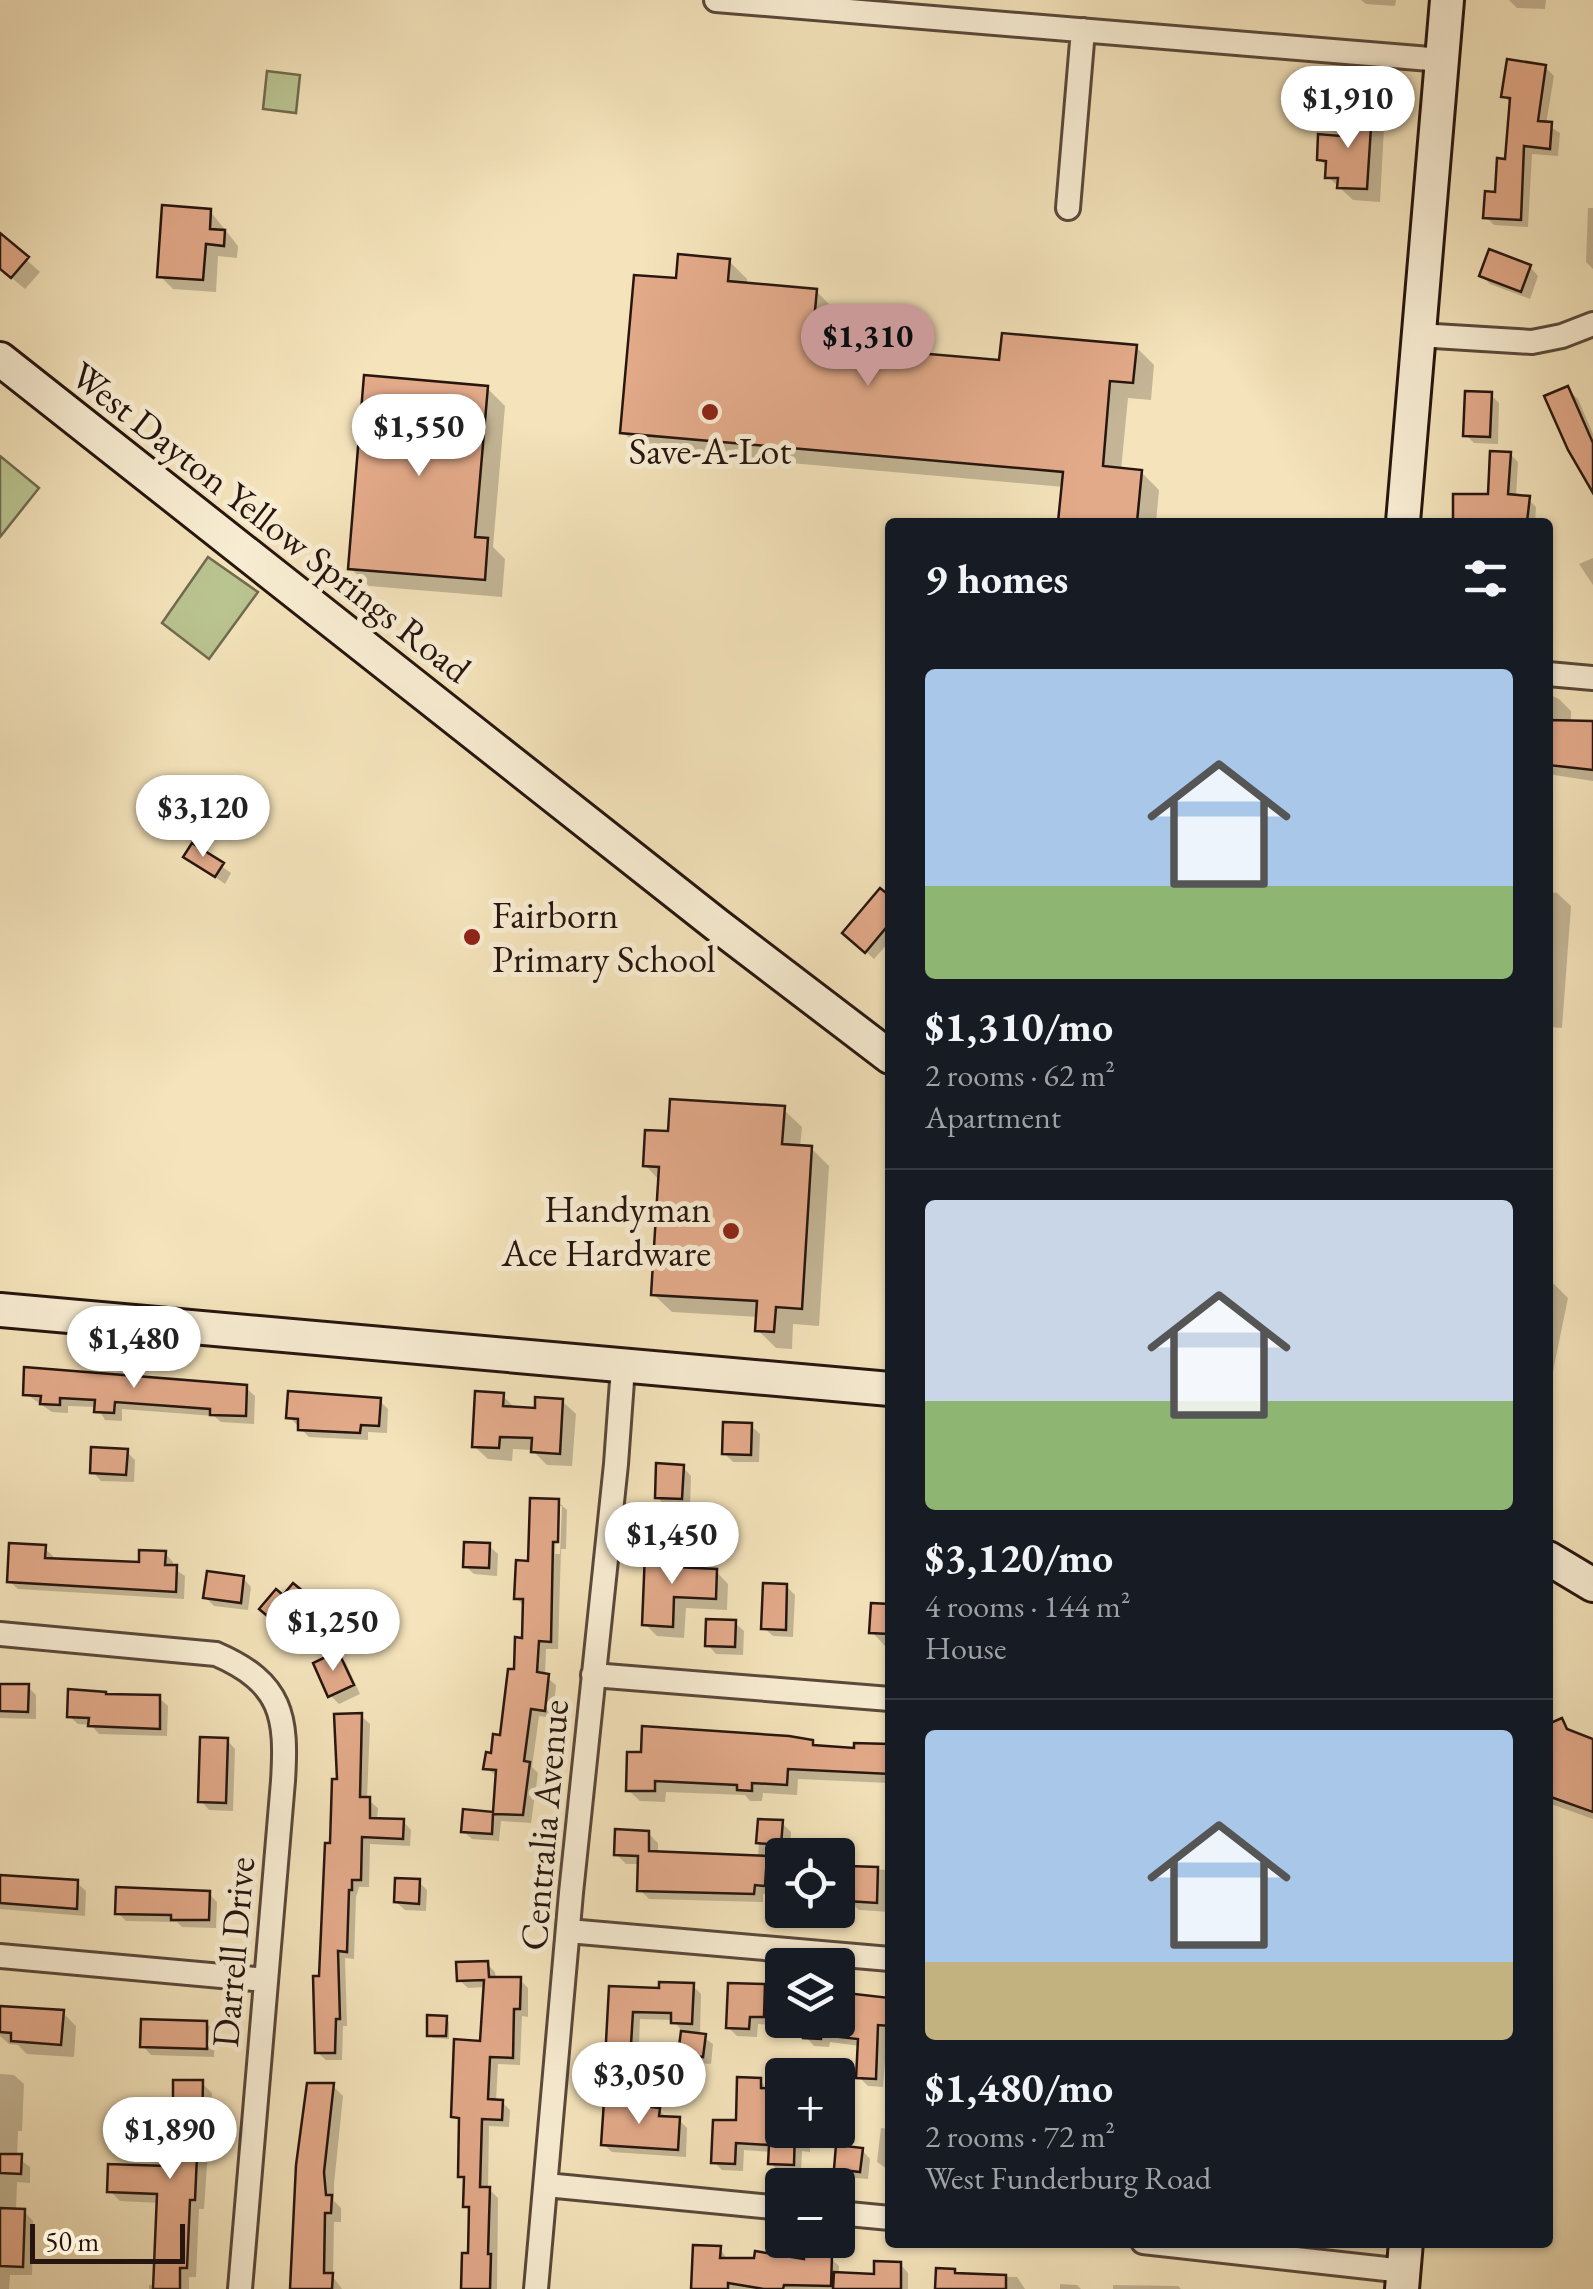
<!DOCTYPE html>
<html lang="en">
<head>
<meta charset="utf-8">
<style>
  body { margin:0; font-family:"EB Garamond",serif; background:#242831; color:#f1f3f6; height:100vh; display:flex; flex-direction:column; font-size:38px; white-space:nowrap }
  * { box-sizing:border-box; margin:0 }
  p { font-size:32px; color:#9ea1a6 }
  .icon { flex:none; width:55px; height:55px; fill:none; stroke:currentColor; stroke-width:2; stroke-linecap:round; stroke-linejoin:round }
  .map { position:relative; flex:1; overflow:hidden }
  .panel { position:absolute; left:885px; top:518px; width:668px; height:1730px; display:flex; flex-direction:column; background:#171b24; border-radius:10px; box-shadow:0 2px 8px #0004 }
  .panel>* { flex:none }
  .controls { position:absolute; left:765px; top:1838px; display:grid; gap:20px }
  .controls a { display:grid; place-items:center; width:90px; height:90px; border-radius:10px; background:#171b24; box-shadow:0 2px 8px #0004; font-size:50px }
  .scale { position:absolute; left:30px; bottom:25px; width:155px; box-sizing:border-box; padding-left:10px; border:5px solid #27150f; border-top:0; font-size:28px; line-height:35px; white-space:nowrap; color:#27150f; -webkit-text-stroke:8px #f8edd3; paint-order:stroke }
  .price { position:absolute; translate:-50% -85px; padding:0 22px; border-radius:35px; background:#fff; color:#222; font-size:32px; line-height:65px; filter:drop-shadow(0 2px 5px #0008) }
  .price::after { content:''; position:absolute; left:50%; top:60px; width:30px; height:22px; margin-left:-15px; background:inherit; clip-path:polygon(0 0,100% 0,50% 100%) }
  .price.selected { background:#c59692; color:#111 }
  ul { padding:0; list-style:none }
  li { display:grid; align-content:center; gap:20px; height:530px; padding:0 40px }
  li+li { border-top:2px solid #363941 }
  li span { display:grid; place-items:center; height:310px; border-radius:10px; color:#555 }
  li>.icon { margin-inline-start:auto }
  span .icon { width:180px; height:180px; fill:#fffc; stroke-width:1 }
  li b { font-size:42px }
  h2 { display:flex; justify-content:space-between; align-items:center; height:120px; padding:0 40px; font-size:42px }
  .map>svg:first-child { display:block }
</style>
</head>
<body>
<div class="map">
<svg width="1593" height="2289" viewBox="0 0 1593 2289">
  <rect width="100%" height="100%" fill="#f4e3bb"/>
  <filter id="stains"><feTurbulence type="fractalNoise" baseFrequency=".002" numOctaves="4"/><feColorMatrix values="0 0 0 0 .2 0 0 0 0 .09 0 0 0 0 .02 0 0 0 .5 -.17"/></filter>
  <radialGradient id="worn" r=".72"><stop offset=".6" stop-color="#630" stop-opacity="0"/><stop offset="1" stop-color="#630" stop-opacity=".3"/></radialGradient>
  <path fill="#bac491" stroke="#706c50" stroke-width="2.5" d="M267 71 300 75 296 113 263 109Z
    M0 456 39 488 0 537Z
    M208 557 258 592 209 659 162 623Z"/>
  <path fill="#0003" fill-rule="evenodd" d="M1361 0H1396L1395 6 1366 4Z
    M1509 0H1546L1545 9 1517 8Z
    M1545 67 1554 76 1546 124 1560 133 1558 156 1532 154 1528 227 1494 225 1486 217 1498 194 1507 161 1512 105 1504 96Z
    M1371 115 1384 128 1380 202 1353 200 1328 177V168L1319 159Z
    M1588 208H1593V269L1586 262Z
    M210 211 238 246 237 258 218 256 216 292 173 289 160 276Z
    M0 236 40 272 25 289 0 268Z
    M729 261 747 279V285L816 291 834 309 831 348 1002 363 1136 347 1154 365 1151 400 1128 398 1121 470 1141 472 1159 490 1156 522H1061L1064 487 641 450 623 432 679 281Z
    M1530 267 1538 276 1530 299 1490 284 1482 276Z
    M487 388 505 406 493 547 505 559 502 597 369 586 350 568Z
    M1567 389 1578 399 1593 434V490Z
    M1491 395 1499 403 1498 444 1474 443 1466 435Z
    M1510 454 1518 462 1516 497 1528 499 1536 507 1535 522H1455L1456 496 1490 497Z
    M1593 558V585L1579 564Z
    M1548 694 1559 699 1571 711V723H1593V781L1548 774Z
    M193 846 231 873 225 884 186 857Z
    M1548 892 1557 893 1571 906 1562 1028 1548 1027Z
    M890 900V941L874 959 854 941Z
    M783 1109 802 1127 800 1147 811 1148 829 1166 819 1326 793 1324 792 1349 776 1348 758 1330 759 1317 672 1312 653 1294 660 1181 645 1165 670 1134Z
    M1548 1283 1554 1284 1568 1298 1550 1386Z
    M246 1388 255 1396 254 1424 221 1422 214 1416 122 1409V1421L105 1420 97 1407 68 1406V1413L52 1412 26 1394Z
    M503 1396 517 1410 537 1411 562 1401 576 1414 572 1466 547 1465 532 1450 513 1449 512 1461 488 1459 474 1446Z
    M380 1401 388 1409 387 1433 368 1432V1440L309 1437 289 1417Z
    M751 1426 760 1434 759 1462H733L724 1453Z
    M126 1451 135 1460 134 1482 101 1481 93 1472Z
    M890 1461V1492L886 1488Z
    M683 1467 691 1476 690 1507 666 1506 657 1497Z
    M558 1502 567 1510 566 1549H561L558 1649H546L545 1676 556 1685 553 1718 539 1716 532 1767 538 1773 531 1823 501 1821 499 1841 472 1839 463 1831 465 1812 495 1814 498 1777 486 1768 502 1738 524 1640 525 1607 516 1598ZM557 1506H562L560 1554H555Z
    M489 1546 498 1554 497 1576 474 1574 465 1566Z
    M44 1548 53 1556V1561L141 1565 165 1553 173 1562V1568L185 1576 184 1599 18 1589 9 1581Z
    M675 1556 689 1570 716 1571 728 1584 727 1610 686 1608 684 1638 657 1636 645 1624Z
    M243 1578 251 1587 248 1610 214 1606 206 1598Z
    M786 1586 795 1595 793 1637 773 1636 764 1628Z
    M890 1607V1646H885L872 1632Z
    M320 1609 328 1617 305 1646 271 1618Z
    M735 1623 744 1631 743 1655 716 1654 708 1645Z
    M337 1654 346 1663 360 1694 339 1704 330 1695Z
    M0 1685 28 1687 36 1695V1719L0 1718Z
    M159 1698 168 1706 167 1736 99 1734 91 1725 78 1724 69 1716Z
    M361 1716 370 1724 367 1799 378 1808 377 1821H403L411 1830 410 1846 370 1844 369 1887H359L356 1897 354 1959 345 1958 347 2026H343L342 2060H326L317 2052 333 1845 339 1781Z
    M1561 1721 1575 1735 1593 1741V1819L1548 1803V1727Z
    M227 1740 235 1749 233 1811 209 1810 201 1801Z
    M812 1742 818 1748 856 1750 890 1747V1783L798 1779 797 1795 763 1793 762 1801H750L745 1795 666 1792 665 1802 640 1801 628 1790 630 1754Z
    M760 1822 782 1823 791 1832 790 1855H782V1895L763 1894V1902L649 1899 640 1890V1864H626L616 1854 648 1833 658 1843V1854L758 1858Z
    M838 1868 890 1870V1912L859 1910 852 1903H838Z
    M0 1877 77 1883 86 1891 85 1916 0 1909Z
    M419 1882 427 1890 426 1911 405 1910 396 1902Z
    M209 1894 217 1902 216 1928 182 1927 177 1922 126 1921 118 1913Z
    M487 1964 495 1972 496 1979 520 1980 528 1988V2017L522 2016 520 2065 498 2064 496 2102H502L510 2110 509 2127 489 2126 488 2188 498 2198 497 2289H463L470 2256 472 2212 465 2206 466 2181 460 2176 462 2124 454 2116 482 2043 486 1987 468 1988 459 1980Z
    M692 1985 701 1994 700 2035 713 2044 711 2064 689 2062 681 2053 683 2032 673 2020 640 2019 638 2069 616 2068 608 2059 612 1988 661 1991Z
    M764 1987 773 1996H782V2020H838V1999L890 2007V2062H885L883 2087 868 2086 859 2077 860 2046 830 2042 829 2047 814 2046 807 2038H796L787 2026 758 2024 757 2037 737 2036 728 2027Z
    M0 2008 62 2012 76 2026 74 2057 27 2054 18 2045 9 2044 0 2036Z
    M446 2018 449 2022V2039L433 2038 429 2035Z
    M206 2023 215 2032 214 2057 151 2055 143 2046Z
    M0 2074 14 2075 24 2084 22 2131H18L17 2157 30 2167V2183L17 2182 16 2211H24L33 2221 32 2275H10L9 2289H0Z
    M760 2080 768 2091H782V2130H804L810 2136V2152L802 2151 801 2173 779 2171 770 2163 771 2152 744 2150 743 2171 722 2170 714 2162Z
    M202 2083 212 2093 204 2209H199L196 2277H189V2289H149V2285H156L160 2203 120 2201 110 2191 169 2168 175 2106Z
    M333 2086 343 2096 334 2184V2201L341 2208V2222H334L333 2277 342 2289H292Z
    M659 2110 668 2119 679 2120 687 2128 686 2157 612 2152 603 2144Z
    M881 2128 890 2129V2171L877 2162Z
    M862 2150 870 2159 868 2179 845 2177 836 2168Z
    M720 2248 728 2261 807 2262 830 2258 839 2266V2275L876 2277 900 2264 908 2273V2289H694Z
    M954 2272 958 2276 1017 2277 1025 2289H938Z
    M1060 2284 1077 2285 1081 2289H1060Z
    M1113 2285 1178 2286 1181 2289H1113Z"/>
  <path fill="#e3aa8a" stroke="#27150f" stroke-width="2.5" d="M1507 59 1546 65 1538 121 1552 122 1550 149 1524 146 1521 220 1483 218 1485 191 1495 192 1497 158 1505 159 1510 98 1501 97Z
    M1342 110 1372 112 1367 189 1337 188 1338 178H1325L1326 161 1317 160 1318 134 1340 136Z
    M162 205 211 209 210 229 225 230 224 246 206 244 203 280 157 277Z
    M0 233 29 257 11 278 0 269Z
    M1489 249 1531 265 1521 292 1479 276Z
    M678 254 730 259 728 281 817 289 812 344 999 360 1002 333 1137 345 1133 383 1110 381 1103 466 1142 470 1137 522H1058L1063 472 620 433 634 275 676 278Z
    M364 375 488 386 475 537 488 538 485 580 348 569Z
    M1568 386 1593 443V493L1568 450 1544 396Z
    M1465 391 1492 392 1490 437 1463 436Z
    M1490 451 1511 452 1508 494 1530 496 1527 522H1453V494H1488Z
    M1548 720 1593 721V770L1548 765Z
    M192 843 224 863 215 877 183 857Z
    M880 888 890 896V923L865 953 842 933Z
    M670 1099 785 1106 782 1144 812 1146 802 1309 776 1307 774 1332 755 1331 757 1301 651 1295 659 1167 643 1166 645 1130 668 1131Z
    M24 1367 247 1385 246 1416 210 1415V1409L115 1402 114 1413 94 1412 95 1400 60 1398V1405L40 1404 41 1396 23 1395Z
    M288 1391 381 1398 379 1426 361 1425 360 1433 298 1430V1419L286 1418Z
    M475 1391 504 1393 503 1406 535 1408V1397L563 1399 560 1454 531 1452 532 1438 500 1437 499 1448 472 1447Z
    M723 1422 752 1423 751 1455 722 1454Z
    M91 1447 128 1449 126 1475 90 1473Z
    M656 1463 684 1465 682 1499 655 1498Z
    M530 1498 559 1499 558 1542H553L551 1642 539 1641 537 1672 549 1674 545 1711 531 1709 524 1761 530 1762 523 1815 493 1814 492 1834 461 1832 463 1809 493 1812 496 1770 483 1769 486 1752 491 1753 493 1734 500 1735 508 1669H514L515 1637 522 1638 523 1599H514L516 1560 528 1561Z
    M464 1542 490 1543 489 1568 463 1567Z
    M9 1543 46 1545 45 1558 139 1562V1550L166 1551 165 1565H177L176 1592 7 1582Z
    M645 1553 676 1554V1567L717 1569 716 1599 674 1597 673 1627 642 1625Z
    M207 1571 244 1576 241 1603 203 1598Z
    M293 1583 322 1607 295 1639 259 1609 276 1589 283 1595Z
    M763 1583 787 1584 786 1630 761 1629Z
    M871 1603 890 1604V1634L869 1633Z
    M706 1619 736 1620 735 1647 705 1646Z
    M338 1651 354 1685 328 1697 313 1663Z
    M0 1684H29L28 1712 0 1711Z
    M68 1689 106 1692V1694L160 1695V1729L88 1726 89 1718 67 1717Z
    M362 1713 360 1797H370V1818L404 1819 403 1839 362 1837 361 1880H352V1890H349L347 1952 338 1951 340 2019H336L335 2053H315L313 1976H319L325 1843H330L332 1779H337L334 1714Z
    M1562 1718 1567 1729 1593 1739V1812L1548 1796V1724Z
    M642 1726 789 1736 813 1740V1745L854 1748V1743L890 1744V1774L788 1769 787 1785 752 1783V1791L737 1790V1785L655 1781V1791H626L627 1752H641Z
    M200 1737 228 1738 226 1803 198 1802Z
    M758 1819 783 1820 781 1845 756 1843Z
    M615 1829 649 1831V1851L767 1856 765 1886 755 1885 754 1894 637 1891 638 1856 614 1855Z
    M848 1866 878 1867 877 1903 847 1901Z
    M0 1875 78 1880 77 1909 0 1903Z
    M395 1878 420 1879 419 1904 394 1902Z
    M116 1887 210 1891 209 1920H171V1915L115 1914Z
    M488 1961 489 1977H521L520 2009H514L513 2058 490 2057 488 2099 503 2100 502 2120 482 2119 480 2187H490L488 2254H491L490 2289H461L462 2253H468L469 2207H463L464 2177H458L459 2118 451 2117 454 2039 480 2041 484 1980 457 1981 456 1962Z
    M659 1982 694 1983 692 2024 671 2023V2013L633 2012 630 2061 605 2060 609 1986 659 1988Z
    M728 1983 765 1984 764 2017H750L749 2029 726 2028Z
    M846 1993 890 1998V2026L878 2025 876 2079 856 2078 858 2039 822 2035 821 2039 803 2038V2033L789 2031 790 2020H843Z
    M0 2006 64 2010 61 2045 11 2041V2033L0 2032Z
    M427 2015 447 2016 446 2036H427Z
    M141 2019 207 2021V2049L140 2047Z
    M681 2031 706 2034 703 2057 678 2054Z
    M737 2077 761 2078V2088L782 2089V2130H795L794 2165 768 2164 769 2145 736 2143 735 2164 711 2163 713 2120H736Z
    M173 2080H203L202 2134H198L195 2200H190L187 2268H180V2289H153L157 2194 107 2192 108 2164 167 2166 168 2122 164 2121 165 2103H173Z
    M307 2083H334L324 2172 326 2195H332L331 2213H325L324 2273H333L332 2289H290L296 2165Z
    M604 2101 660 2108 659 2116 680 2117 678 2150 601 2145Z
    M836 2145 863 2148 860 2172 834 2169Z
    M0 2154H22L21 2174 0 2173Z
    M0 2208 25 2209 23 2267 0 2266Z
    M693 2245 721 2246 720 2258H754L755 2251 804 2259V2255H832L831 2286 784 2285 783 2289H764L728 2283V2289H691Z
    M874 2261 901 2262V2289H833L834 2272 874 2274Z
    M936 2268 955 2269V2273L1006 2275V2289H935Z"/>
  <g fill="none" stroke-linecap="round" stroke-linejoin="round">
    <g stroke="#5a483a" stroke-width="28">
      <path id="street" d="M716 0 1442 60
        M1068 208 1083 30
        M1418 335 1532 342 1562 336 1593 324
        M1548 674 1593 678
        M0 1634 216 1654C283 1683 287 1717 283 1781L240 2289
        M593 1675 890 1699
        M568 1931 890 1959
        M0 1956 266 1980
        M546 2185 782 2208
        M838 2213 890 2218
        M1143 2242 1404 2271
        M536 2289 571 1893 616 1464 623 1367"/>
    </g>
    <g stroke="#27150f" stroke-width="38">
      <path id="secondary" d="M0 359 717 925 890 1057
        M1403 522 1447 0
        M0 1310 890 1389
        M1548 1558 1593 1585
        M1402 2289 1406 2242"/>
    </g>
    <use href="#street" stroke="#f8edd3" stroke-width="22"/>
    <use href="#secondary" stroke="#f8edd3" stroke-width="32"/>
  </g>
  <g fill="#8f2418" stroke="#f8edd3" stroke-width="4">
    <circle cx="710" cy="412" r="10"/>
    <circle cx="472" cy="937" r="10"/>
    <circle cx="731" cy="1231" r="10"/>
  </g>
  <g text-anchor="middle" stroke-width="10" stroke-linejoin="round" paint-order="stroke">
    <g font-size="38" fill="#27150f" stroke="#f8edd3">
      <text x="710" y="464">Save-A-Lot</text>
      <text x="492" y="928" text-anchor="start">Fairborn<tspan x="492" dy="44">Primary School</tspan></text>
      <text x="711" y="1222" text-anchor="end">Handyman<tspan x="711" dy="44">Ace Hardware</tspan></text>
    </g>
    <g font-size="38" fill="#27150f" stroke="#f8edd3">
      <text transform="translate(271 522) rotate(38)" y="13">West Dayton Yellow Springs Road</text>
      <text transform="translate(544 1825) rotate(-85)" y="13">Centralia Avenue</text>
      <text transform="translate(233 1952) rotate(-85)" y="13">Darrell Drive</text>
    </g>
  </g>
  <rect width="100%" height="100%" filter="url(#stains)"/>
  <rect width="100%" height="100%" fill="url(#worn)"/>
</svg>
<div class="controls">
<a><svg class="icon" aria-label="locate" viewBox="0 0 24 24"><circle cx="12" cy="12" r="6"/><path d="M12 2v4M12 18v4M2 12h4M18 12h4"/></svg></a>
<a><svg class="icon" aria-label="layers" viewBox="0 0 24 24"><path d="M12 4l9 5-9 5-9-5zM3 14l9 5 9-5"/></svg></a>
<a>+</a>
<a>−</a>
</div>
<div class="scale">50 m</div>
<b class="price" style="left:1348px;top:151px">$1,910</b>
<b class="price selected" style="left:868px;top:389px">$1,310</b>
<b class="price" style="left:419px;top:479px">$1,550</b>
<b class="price" style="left:203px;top:860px">$3,120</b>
<b class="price" style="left:134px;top:1391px">$1,480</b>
<b class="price" style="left:672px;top:1587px">$1,450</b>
<b class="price" style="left:333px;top:1674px">$1,250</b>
<b class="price" style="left:639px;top:2127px">$3,050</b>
<b class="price" style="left:170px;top:2182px">$1,890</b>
<section class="panel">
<h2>9 homes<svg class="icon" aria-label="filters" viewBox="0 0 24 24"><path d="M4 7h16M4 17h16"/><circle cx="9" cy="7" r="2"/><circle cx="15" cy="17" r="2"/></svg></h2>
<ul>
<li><span style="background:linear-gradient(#a9c7e8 70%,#8fb573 0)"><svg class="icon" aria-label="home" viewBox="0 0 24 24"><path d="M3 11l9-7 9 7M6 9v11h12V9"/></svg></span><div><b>$1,310/mo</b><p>2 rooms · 62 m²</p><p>Apartment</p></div></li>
<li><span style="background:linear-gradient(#c9d6e8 65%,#8fb573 0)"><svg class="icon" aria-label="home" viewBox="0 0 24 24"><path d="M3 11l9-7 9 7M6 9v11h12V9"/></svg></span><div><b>$3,120/mo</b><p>4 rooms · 144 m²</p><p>House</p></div></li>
<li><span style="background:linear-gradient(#a9c7e8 75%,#c2b280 0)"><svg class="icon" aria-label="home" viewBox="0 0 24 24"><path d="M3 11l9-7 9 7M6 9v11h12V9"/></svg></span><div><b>$1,480/mo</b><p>2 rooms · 72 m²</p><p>West Funderburg Road</p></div></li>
</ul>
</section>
</div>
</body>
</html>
